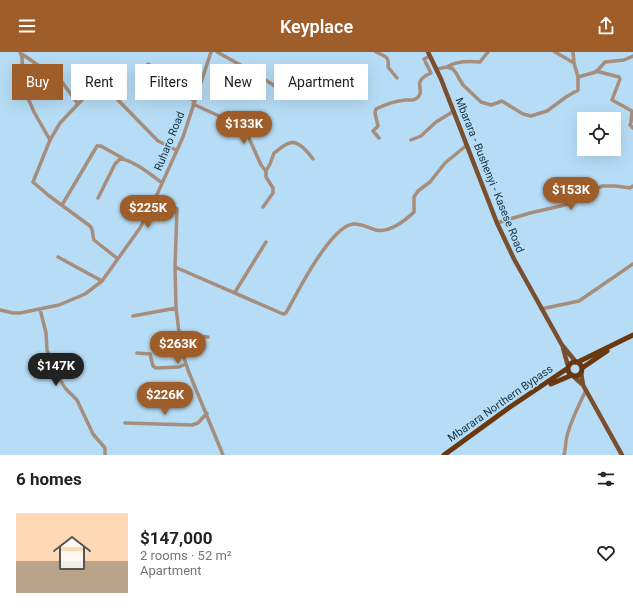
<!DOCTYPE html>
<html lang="en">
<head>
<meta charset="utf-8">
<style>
  body { margin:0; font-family:Roboto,sans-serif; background:#f2f2f2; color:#222; height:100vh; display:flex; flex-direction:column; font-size:15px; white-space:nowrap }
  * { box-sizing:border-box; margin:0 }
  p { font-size:13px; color:#767676 }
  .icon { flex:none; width:22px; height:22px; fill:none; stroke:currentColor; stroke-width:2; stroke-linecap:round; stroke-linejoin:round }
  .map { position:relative; height:403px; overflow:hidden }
  .drawer { display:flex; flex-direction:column; background:#fff; flex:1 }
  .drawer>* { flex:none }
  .guide { position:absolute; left:12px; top:12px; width:400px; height:36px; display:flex; gap:8px }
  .controls { position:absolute; left:577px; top:60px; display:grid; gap:8px }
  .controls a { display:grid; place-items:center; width:44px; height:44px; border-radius:0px; background:#fff; box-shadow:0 4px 16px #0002; font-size:20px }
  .price { position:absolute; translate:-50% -34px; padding:0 9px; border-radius:14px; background:#9e5d29; color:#fff; font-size:13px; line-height:26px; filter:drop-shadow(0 1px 2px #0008) }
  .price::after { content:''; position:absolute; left:50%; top:24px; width:12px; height:9px; margin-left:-6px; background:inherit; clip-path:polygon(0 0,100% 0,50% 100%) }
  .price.current { background:#222; color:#fff }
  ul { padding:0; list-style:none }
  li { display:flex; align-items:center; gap:12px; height:100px; padding:0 16px }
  li span { display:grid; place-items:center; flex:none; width:112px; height:80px; border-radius:0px; color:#555 }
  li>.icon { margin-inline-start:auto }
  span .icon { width:48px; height:48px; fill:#fffc; stroke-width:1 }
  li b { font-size:17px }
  h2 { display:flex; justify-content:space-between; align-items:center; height:48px; padding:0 16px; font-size:17px }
  .tag { padding:0 14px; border-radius:0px; background:#fff; box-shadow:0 4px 16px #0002; font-size:14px; line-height:36px }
  .tag.current { background:#9e5d29; color:#fff }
  header { display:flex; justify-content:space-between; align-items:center; height:52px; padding:0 16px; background:#9e5d29; color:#fff; font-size:18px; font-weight:600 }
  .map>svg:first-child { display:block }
</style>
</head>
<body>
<header><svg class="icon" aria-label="menu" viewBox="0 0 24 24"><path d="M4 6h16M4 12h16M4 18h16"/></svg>Keyplace<svg class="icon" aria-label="share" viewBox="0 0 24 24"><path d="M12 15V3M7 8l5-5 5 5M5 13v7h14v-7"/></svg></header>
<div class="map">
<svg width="633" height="403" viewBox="0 0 633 403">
  <rect width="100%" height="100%" fill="#b7ddf6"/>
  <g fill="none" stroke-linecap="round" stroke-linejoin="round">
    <path stroke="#a68d7c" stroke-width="3.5" d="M20 0 22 5 23 30 25 39 34 60 50 88 33 130 48 143 90 174C94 178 92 184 94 188L118 207
      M217 0 253 20 278 36H281L294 23
      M376 0C384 4 390 4 388 15L397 26
      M573 0 574 11
      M22 2 62 30 78 52
      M148 12C167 22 177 37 194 49
      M447 15C456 9 470 9 480 10L488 0
      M437 17 447 15 453 17 456 21 463 33 481 50 491 53 502 49 523 62 531 64 547 59 566 45 578 38V25L574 11 555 0
      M596 19 619 25 620 27 612 48 632 59 631 70 630 73 633 76
      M578 25 596 20 605 10 624 8 633 4
      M193 52 234 71 239 74 248 84 261 113 266 119V125L273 136V141L263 155
      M379 86 373 79 378 74 375 61 376 57C386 52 395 49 406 48 411 48 415 49 418 45 426 38 410 30 431 21L424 7 430 4
      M50 88 60 71 97 32 99 31 117 47 158 89 176 98
      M411 88 421 84 436 70 454 59
      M266 119 270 112 274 101C279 98 284 92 290 91 299 88 309 102 313 107
      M98 146 115 112 120 107C132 107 152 123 162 131
      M155 146 170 152 177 157 175 215 283 262 286 261C297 241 330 175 353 172 361 171 369 176 376 178 389 181 405 169 414 160V145L418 139 430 130 445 111 467 93
      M62 153 97 94H101L124 107
      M497 171 530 161 565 153 578 148 602 134H616L630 136 633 134
      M58 205 102 229
      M175 215 176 256 181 296 188 318 223 403
      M235 240 266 190
      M40 257 46 281 47 298 49 303 61 329 65 336 77 348 93 382 105 396V403
      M541 257 579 249 633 212
      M0 258 13 261H20L59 253 85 242 102 229 140 176 154 149 183 85 211 0
      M133 264 176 256
      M178 282 208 285
      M137 301 150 302 153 314 156 316 179 315 186 312
      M125 371 192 373 198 371 207 361
      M564 403C566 397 565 391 567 384 571 368 579 353 586 338"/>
    <path stroke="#7a4f2f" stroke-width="4.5" d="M428 0 441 27 497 171 514 207 562 293 576 310
      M563 296 568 314
      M581 320 583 333
      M572 323 583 333 622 403"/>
    <path stroke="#69380e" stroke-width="5" d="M578 310 633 283
      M568 317a7 7 0 1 1 14 0a7 7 0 1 1-14 0Z
      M582 316 607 299
      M551 332 572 323
      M444 403 510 355 568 316"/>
  </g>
  <g text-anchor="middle" stroke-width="3" stroke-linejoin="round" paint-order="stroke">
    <g font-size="11" fill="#14303f" stroke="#b7ddf6">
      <text transform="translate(169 89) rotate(-68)" y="4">Ruharo Road</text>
      <text transform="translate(490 123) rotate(68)" y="4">Mbarara - Bushenyi - Kasese Road</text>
      <text transform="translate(500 351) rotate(-35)" y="4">Mbarara Northern Bypass</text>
    </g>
  </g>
</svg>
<div class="controls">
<a><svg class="icon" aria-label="locate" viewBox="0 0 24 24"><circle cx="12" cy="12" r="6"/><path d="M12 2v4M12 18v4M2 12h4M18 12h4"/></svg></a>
</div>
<b class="price" style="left:244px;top:93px">$133K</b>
<b class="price" style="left:571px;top:159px">$153K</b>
<b class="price" style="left:148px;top:177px">$225K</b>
<b class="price" style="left:178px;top:313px">$263K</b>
<b class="price current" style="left:56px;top:335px">$147K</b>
<b class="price" style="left:165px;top:364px">$226K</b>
<div class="guide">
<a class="tag current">Buy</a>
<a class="tag">Rent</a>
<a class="tag">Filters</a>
<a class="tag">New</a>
<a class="tag">Apartment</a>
</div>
</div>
<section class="drawer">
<h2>6 homes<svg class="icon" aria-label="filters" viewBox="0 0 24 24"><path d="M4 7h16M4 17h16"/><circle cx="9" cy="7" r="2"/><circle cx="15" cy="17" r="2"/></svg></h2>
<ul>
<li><span style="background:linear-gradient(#ffd9b3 60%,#b9a48a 0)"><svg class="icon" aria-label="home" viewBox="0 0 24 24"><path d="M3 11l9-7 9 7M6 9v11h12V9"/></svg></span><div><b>$147,000</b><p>2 rooms · 52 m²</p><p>Apartment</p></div><svg class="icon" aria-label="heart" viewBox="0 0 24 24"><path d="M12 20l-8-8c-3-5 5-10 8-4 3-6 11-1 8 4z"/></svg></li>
</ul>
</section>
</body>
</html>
